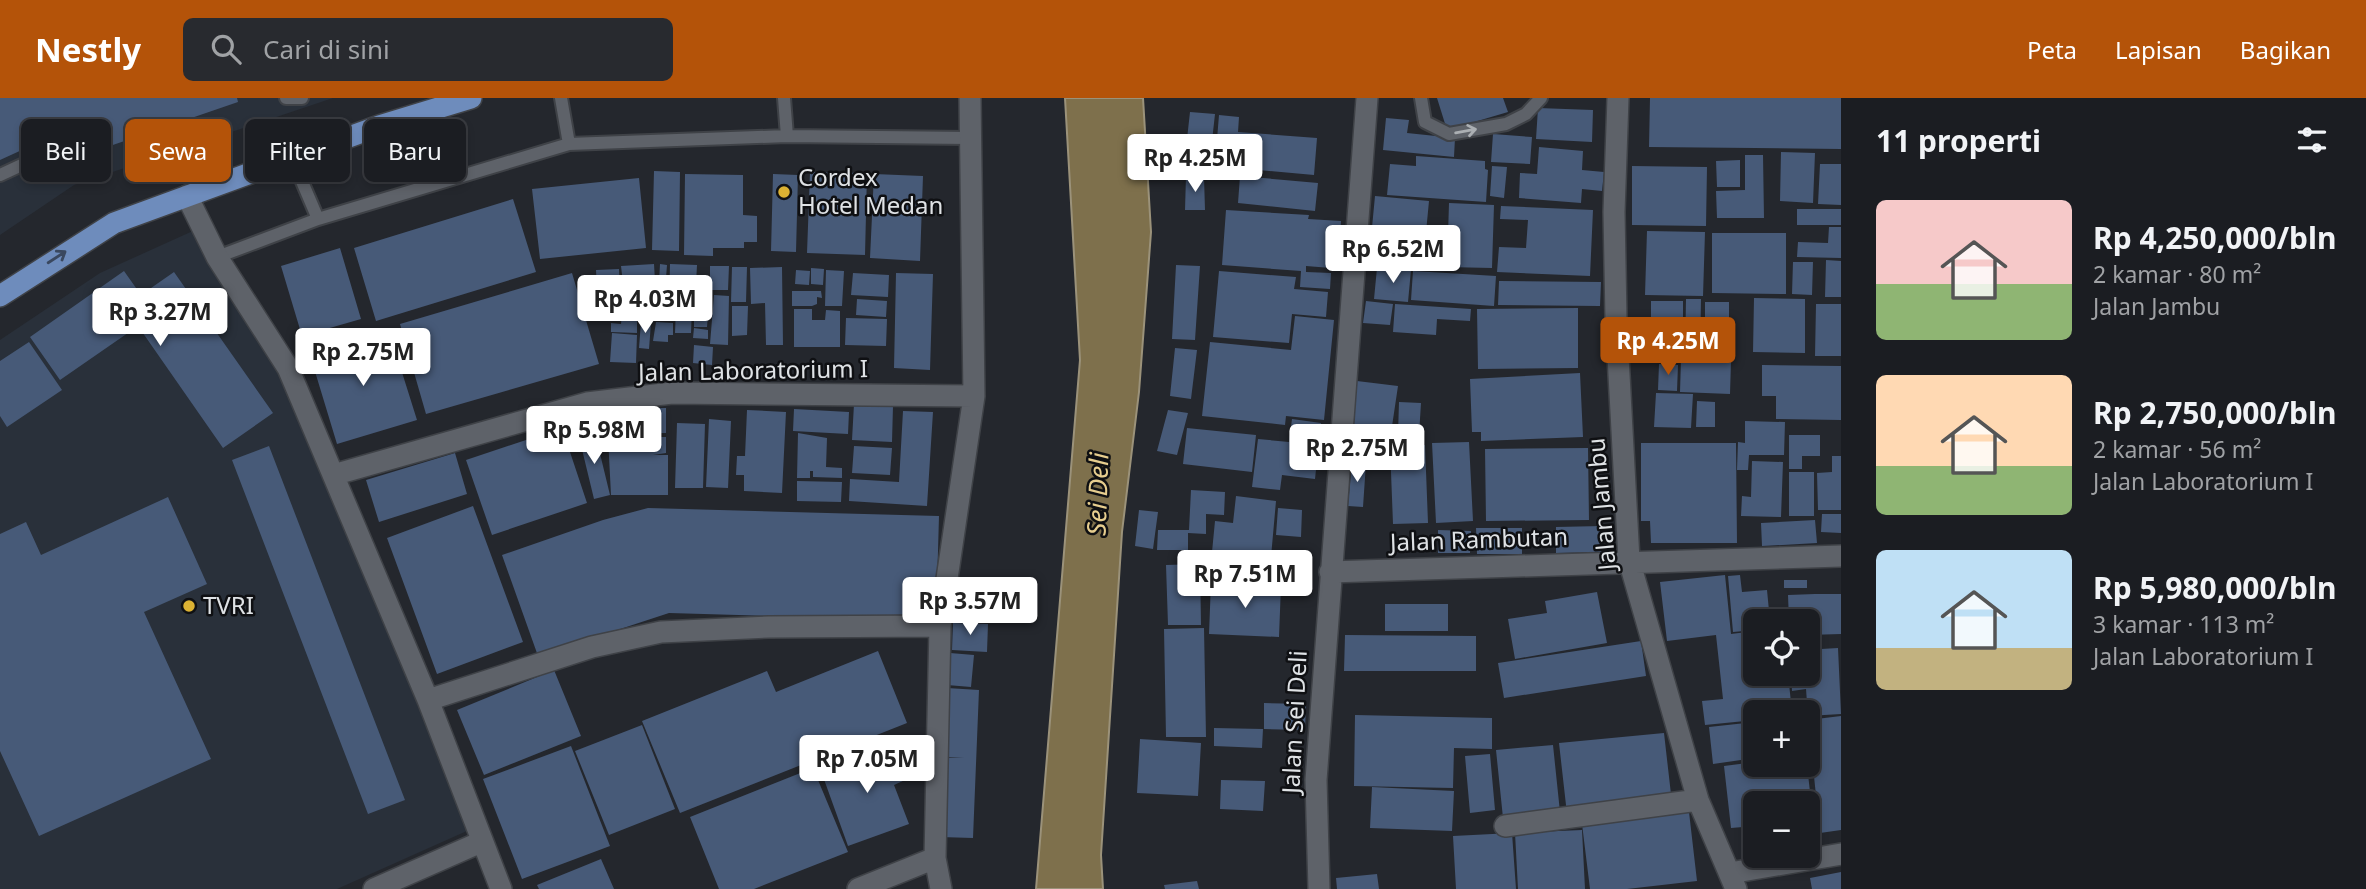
<!DOCTYPE html>
<html lang="id">
<head>
<meta charset="utf-8">
<style>
  body { margin:0; font-family:"Noto Sans",sans-serif; background:#282a2f; color:#f1f3f6; height:100vh; display:flex; flex-direction:column; font-size:26px; white-space:nowrap }
  * { box-sizing:border-box; margin:0 }
  p { font-size:23px; color:#a0a2a5 }
  .icon { flex:none; width:38px; height:38px; fill:none; stroke:currentColor; stroke-width:2; stroke-linecap:round; stroke-linejoin:round }
  .map { position:relative; flex:1; overflow:hidden }
  .details { display:flex; flex-direction:column; background:#1b1d22; width:525px }
  .details>* { flex:none }
  .top-card { position:absolute; left:21px; top:21px; width:665px; height:63px; display:flex; gap:14px }
  .tools { position:absolute; left:1743px; top:511px; display:grid; gap:14px }
  .tools a { display:grid; place-items:center; width:77px; height:77px; border-radius:10px; background:#1b1d22; box-shadow:0 4px 10px #0003,0 0 0 2px #393b40; font-size:35px }
  .price { position:absolute; translate:-50% -60px; padding:0 16px; border-radius:7px; background:#fff; color:#222; font-size:23px; line-height:46px; filter:drop-shadow(0 2px 4px #0008) }
  .price::after { content:''; position:absolute; left:50%; top:42px; width:21px; height:16px; margin-left:-10px; background:inherit; clip-path:polygon(0 0,100% 0,50% 100%) }
  .price.on { background:#b45309; color:#fff }
  ul { padding:0; list-style:none }
  li { display:flex; align-items:center; gap:21px; height:175px; padding:0 35px }
  li span { display:grid; place-items:center; flex:none; width:196px; height:140px; border-radius:10px; color:#555 }
  li>.icon { margin-inline-start:auto }
  span .icon { width:84px; height:84px; fill:#fffc; stroke-width:1 }
  li b { font-size:30px }
  h2 { display:flex; justify-content:space-between; align-items:center; height:84px; padding:0 35px; font-size:30px }
  .chip { padding:0 24px; border-radius:10px; background:#1b1d22; box-shadow:0 4px 10px #0003,0 0 0 2px #393b40; font-size:24px; line-height:63px }
  .chip.on { background:#b45309; color:#fff }
  header { display:flex; align-items:center; gap:42px; box-sizing:border-box; height:98px; padding:0 35px; background:#b45309; color:#fff }
  header strong { font-size:33px }
  nav { display:flex; gap:38px; margin-inline-start:auto; font-size:24px }
  .search { width:490px; height:63px; background:#282a2f; display:flex; align-items:center; gap:18px; box-sizing:border-box; padding:0 24px; border-radius:10px; color:#a0a2a5; font-size:26px }
  main { display:flex; flex:1; min-height:0 }
  .map>svg:first-child { display:block }
</style>
</head>
<body>
<header>
<strong>Nestly</strong>
<div class="search"><svg class="icon" aria-label="search" viewBox="0 0 24 24"><circle cx="10" cy="10" r="6"/><path d="M15 15l6 6"/></svg>Cari di sini</div>
<nav><a>Peta</a><a>Lapisan</a><a>Bagikan</a></nav>
</header>
<main>
<div class="map">
<svg width="1841" height="791" viewBox="0 0 1841 791">
  <rect width="100%" height="100%" fill="#24272d"/>
  <path fill="#29303a" d="M0 0H333L74 87 0 137Z
    M195 132 288 283 469 732 337 791H0V242L100 175Z"/>
  <path fill="#7e704c" stroke="#9b927a" stroke-width="2" d="M1065 0H1143L1151 134 1139 294 1122 434 1101 757 1103 791H1036L1080 262Z"/>
  <path fill="#475a78" d="M0 0H237L238 4 107 49 94 19 0 62Z
    M1437 0H1503L1508 14 1447 32Z
    M1650 0H1841V51L1649 49Z
    M1538 10 1593 12 1592 44 1536 41Z
    M1190 14 1215 16 1209 70 1173 71 1175 49 1186 50Z
    M1219 17 1239 19 1238 34 1317 40 1314 77 1235 70 1234 80 1214 78Z
    M1386 20 1409 22 1407 35 1455 40 1454 59 1383 52Z
    M1493 36 1532 39 1530 66 1491 64Z
    M1539 49 1583 53 1582 72 1604 74 1602 93 1582 91 1581 105 1519 100 1520 75 1537 76Z
    M1781 54 1815 55 1813 105 1780 103Z
    M1745 57H1763L1764 120H1717L1716 93 1745 92Z
    M1416 58 1485 63V71L1488 72 1486 104 1387 97 1390 66 1416 68Z
    M1740 62V89H1717L1716 63Z
    M1820 66H1841V107L1818 106Z
    M1492 68 1507 69 1504 100 1490 98Z
    M1632 68 1707 69 1706 128 1632 127Z
    M654 73 680 74 679 153 652 152Z
    M810 74 867 75 865 157 807 155Z
    M685 76 743 77V117L757 118V144H744V150H713V158L684 157Z
    M773 76 798 77 796 154 771 153Z
    M874 76 923 78 920 163 870 160Z
    M1186 78 1204 79 1205 112H1185Z
    M1240 78 1318 85 1315 113 1238 105Z
    M639 80 646 150 540 161 532 91Z
    M1375 98 1429 103 1423 166 1369 161Z
    M513 101 536 174 376 223 354 150Z
    M1449 105 1494 107 1492 170 1447 169Z
    M1501 108 1593 112 1590 178 1497 174 1499 149 1526 150 1528 122 1500 121Z
    M1797 111H1841V127H1797Z
    M1226 112 1309 117 1308 121 1341 123 1339 158 1332 157 1331 170 1306 168V174L1331 175 1330 191 1300 189 1301 173 1222 167Z
    M1829 129H1841V160L1797 159 1798 144 1828 145Z
    M1647 133 1705 134 1703 198 1645 197Z
    M1712 135H1786V196L1712 195Z
    M340 150 361 221 302 238 281 168Z
    M1826 162 1841 163V199H1825Z
    M1793 164H1813L1812 197 1792 196Z
    M654 166 655 183 623 185 621 168Z
    M660 166 667 167 664 207 652 206 653 184H659Z
    M670 166 697 167 695 206 669 205Z
    M1176 167 1200 168 1195 242 1172 241Z
    M710 168H729L728 192H710Z
    M732 169H747L746 204H731Z
    M782 169 783 247H766L765 205 751 206 750 170Z
    M811 170 824 171 823 187 811 186Z
    M1377 170 1411 172 1408 204 1374 201Z
    M619 171 620 191 597 192 596 172Z
    M796 172 810 173 809 187 795 186Z
    M826 172 844 173 842 208H825Z
    M124 173 141 197 174 174 273 315 223 350 138 228 60 282 30 239Z
    M1219 173 1296 179 1294 191 1328 194 1326 219 1292 216 1289 245 1213 239Z
    M1413 173 1496 178 1494 208 1411 202Z
    M572 175 599 266 426 316 400 226Z
    M853 175 889 177 888 199 851 197Z
    M896 175 933 176 930 272 894 270Z
    M1499 183 1601 184 1600 208 1498 207Z
    M634 189 637 208 600 215 596 196Z
    M792 193H821L822 200 817 199V206L812 208H792Z
    M714 197 729 198 728 247 710 246Z
    M1754 200 1805 201V255L1753 254Z
    M857 201 887 203 886 219 856 217Z
    M1686 201H1701L1700 257H1685Z
    M1366 203 1393 206 1390 227 1363 225Z
    M1651 203H1683V258H1651Z
    M1705 204H1729V258H1705Z
    M1395 206 1471 211 1470 223 1437 221 1436 237 1393 234Z
    M1816 206H1841V258H1815Z
    M732 208H748L747 237 732 238Z
    M676 209H692L691 235H675Z
    M1578 210V270L1478 271 1477 211Z
    M794 211H812V222H825L826 212 840 213V249H794Z
    M661 213H673V221H661Z
    M694 215 708 216 707 229H694Z
    M622 216 637 217V235L611 234V225L621 226Z
    M1295 218 1334 222 1324 322 1286 318 1285 327 1202 318 1210 244 1291 252Z
    M846 220 887 221 886 248 845 247Z
    M641 224 651 225 649 251 639 250Z
    M656 224 673 225V237H668V244L653 243Z
    M694 230 708 232V241L693 240Z
    M389 233 417 322 337 346 310 257Z
    M612 235 637 237 636 265 610 264Z
    M29 244 62 292 7 329 0 318V263Z
    M694 247 713 249 712 267 693 265Z
    M1175 250 1197 252 1191 301 1170 298Z
    M1681 261 1731 263 1730 296 1680 294Z
    M1659 266 1678 267 1677 293 1658 292Z
    M1762 267 1841 268V322L1776 321V298H1762Z
    M1580 275 1583 339 1481 343V334H1472L1470 281Z
    M1357 283 1398 288 1391 335 1351 330Z
    M1656 295 1693 296 1691 330 1654 329Z
    M1697 303 1715 304V329H1696Z
    M1399 304 1421 305 1419 337 1398 336Z
    M854 306 893 308 892 344 852 342Z
    M666 310V335L604 336V311Z
    M794 311 849 314 848 336 793 333Z
    M747 312 786 314 782 395 744 393V377H736L737 358H745Z
    M1168 312 1188 315 1177 357 1157 353Z
    M903 313 933 314 927 408 849 403 850 381 899 384Z
    M709 321 731 323 728 390 706 389Z
    M1292 321 1321 325 1315 381 1282 377 1280 392 1252 389 1258 341 1289 344Z
    M1745 323 1785 324 1784 357H1749L1748 372H1737L1738 344 1745 345Z
    M677 325 705 326 703 390H675Z
    M562 330 587 405 492 437 466 362Z
    M1187 330 1256 337 1252 374 1183 366Z
    M595 335 610 397 594 401 579 339Z
    M798 335 827 340 826 369 842 370V380L813 379V373H810V380H797Z
    M1789 337H1820V358H1802V371H1789Z
    M1353 338 1367 339 1365 360 1351 358Z
    M608 339H666V355L653 357H668V397H611Z
    M1469 344 1473 423 1436 425 1432 345Z
    M1641 345H1736L1737 445H1651L1650 423H1641Z
    M1425 347 1428 425 1393 426 1390 348Z
    M269 348 405 702 368 716 232 362Z
    M854 348 892 350 890 377 852 375Z
    M1588 350 1589 422 1486 423 1485 351Z
    M455 355 467 396 379 424 366 382Z
    M1832 358H1841V412H1818L1817 375 1832 374Z
    M1352 363 1366 365 1363 409 1348 408Z
    M1752 363 1783 364 1781 419 1741 418 1742 398 1751 399Z
    M1789 374H1814V418H1789Z
    M797 383 842 384 841 404 797 403Z
    M1191 392 1225 394 1224 417 1206 416V436L1188 435V452H1157L1158 432H1189Z
    M1236 398 1276 403 1271 459 1212 454 1215 423 1233 425Z
    M168 399 207 486 144 514 211 661 39 738 0 653V436L26 424 41 457Z
    M473 408 523 544 437 576 387 440Z
    M648 410 939 418 936 523 669 515 538 558 502 457 603 422Z
    M1278 410 1302 412 1301 439 1276 437Z
    M1139 412 1158 414 1153 451 1135 448Z
    M1822 416H1841V435L1821 434Z
    M1815 422 1817 445 1762 448 1761 425Z
    M1602 428 1603 454 1556 455V429Z
    M1476 430H1522V456H1477Z
    M1438 432 1471 433 1470 455H1438Z
    M1200 466 1201 527H1168L1166 467Z
    M1725 477 1731 536 1755 533V576H1788L1792 614H1755V622L1705 627 1702 603 1723 601 1716 537 1667 543 1660 484Z
    M1740 477 1742 494 1767 492 1770 523H1755V532L1733 534 1728 478Z
    M1784 482H1807V490H1784Z
    M1211 484 1281 487 1279 539 1209 536Z
    M1597 494 1607 545 1515 561 1508 521 1547 515 1545 503Z
    M1815 496H1841V536L1808 537V523H1789L1788 497Z
    M1385 506H1448V533H1385Z
    M953 525 988 526 987 554 952 552Z
    M1204 530 1206 639H1166L1164 531Z
    M1345 537 1476 538V573H1344Z
    M1820 537 1821 551 1838 550 1841 616 1808 618 1806 591 1792 593 1791 576H1808V538Z
    M1641 543 1646 578 1504 600 1498 565Z
    M878 553 907 625 680 715 642 623 767 573 776 594Z
    M950 555 974 557 971 589 947 587Z
    M554 572 581 638 484 677 457 612Z
    M947 590 979 592 973 740 940 739 943 660H964L942 659Z
    M1264 605 1306 606 1305 632 1264 631Z
    M1355 617 1492 620V651L1454 650 1453 690 1354 688Z
    M1841 618V732L1820 735 1808 622Z
    M1755 624V660L1713 666 1709 629Z
    M642 627 675 711 609 737 575 653Z
    M1214 630 1263 631 1262 650 1214 648Z
    M1664 635 1672 705 1567 716 1559 645Z
    M1140 641 1201 645 1198 698 1137 695Z
    M892 647 905 682 894 687 909 726 848 748 821 673Z
    M1553 647 1560 714 1503 720 1496 652Z
    M571 648 610 748 522 781 483 681Z
    M1490 656 1495 712 1470 715 1465 658Z
    M1755 664 1807 667 1813 721 1808 722V705H1755V728L1731 730 1724 668Z
    M813 670 848 754 754 791H719L690 719Z
    M1221 682 1265 683 1263 713 1220 711Z
    M1372 689 1454 693 1452 733 1370 730Z
    M1689 714 1697 783 1627 791H1590L1582 726Z
    M1582 732 1585 791H1518L1515 735Z
    M1512 735 1516 791H1456L1453 738Z
    M601 761 614 791H539L537 787Z
    M1841 774V791H1812L1810 780Z
    M1377 776 1379 791H1337L1336 780Z
    M1197 783 1199 791H1165L1164 787Z"/>
  <g fill="none" stroke-linecap="round" stroke-linejoin="round">
    <g stroke="#3f4247" stroke-width="16">
      <path id="lane" d="M286 0H302
        M561 0 569 46
        M784 0 787 38
        M1421 0 1425 24 1449 36 1506 26 1526 16 1541 0
        M292 60 318 121
        M0 77 99 31
        M217 159 318 121 569 46 787 38 969 40"/>
    </g>
    <g stroke="#3f4247" stroke-width="24">
      <path id="street" d="M1618 0 1614 114 1616 221 1629 462 1698 702 1736 791
        M187 98 217 159 288 270 428 602 501 791
        M333 377 587 305 672 295 974 298
        M1330 474 1841 458
        M428 602 592 549 661 534 769 529 940 528
        M1505 728 1698 702
        M1730 775 1841 756
        M374 791 481 744
        M858 791 935 760
        M941 791 935 760 940 528 974 298 970 0
        M1319 791 1316 682 1367 0"/>
    </g>
    <g stroke="#3f4247" stroke-width="24">
      <path id="primary" d="M0 198 114 125 379 28 471 0"/>
    </g>
    <use href="#lane" stroke="#5e6269" stroke-width="12"/>
    <use href="#street" stroke="#5e6269" stroke-width="21"/>
    <use href="#primary" stroke="#6e8cbc" stroke-width="21"/>
  </g>
  <defs><path id="oneway-shaft" d="M-6 0H5M1.5-3L5.5 0L1.5 3" fill="none" stroke-width="1.6" stroke-linecap="round" stroke-linejoin="round" transform="scale(1.75)"/></defs>
  <use stroke="#abafb3" href="#oneway-shaft" transform="translate(1466 33) rotate(-10)"/>
  <use stroke="#3a485f" href="#oneway-shaft" transform="translate(57 159) rotate(-33)"/>
  <g fill="#dcb233" stroke="#0f1013" stroke-width="2.5">
    <circle cx="784" cy="94" r="7"/>
    <circle cx="189" cy="508" r="7"/>
  </g>
  <g text-anchor="middle" stroke-width="5" stroke-linejoin="round" paint-order="stroke">
    <g font-size="24" fill="#dfe2e5" stroke="#0f1013" text-anchor="start">
      <text x="798" y="88">Cordex<tspan x="798" dy="28">Hotel Medan</tspan></text>
      <text x="203" y="516">TVRI</text>
    </g>
    <g font-size="24" fill="#dfe2e5" stroke="#0f1013">
      <text transform="translate(753 273) rotate(-1)" y="8">Jalan Laboratorium I</text>
      <text transform="translate(1602 406) rotate(-95)" y="8">Jalan Jambu</text>
      <text transform="translate(1479 442) rotate(-2)" y="8">Jalan Rambutan</text>
      <text transform="translate(1295 624) rotate(-87)" y="8">Jalan Sei Deli</text>
    </g>
    <g font-size="26" font-style="italic" fill="#e7ce8f" stroke="#0f1013">
      <text transform="translate(1098 396) rotate(-88)" y="9">Sei Deli</text>
    </g>
  </g>
</svg>
<div class="tools">
<a><svg class="icon" aria-label="locate" viewBox="0 0 24 24"><circle cx="12" cy="12" r="6"/><path d="M12 2v4M12 18v4M2 12h4M18 12h4"/></svg></a>
<a>+</a>
<a>−</a>
</div>
<b class="price" style="left:1195px;top:96px">Rp 4.25M</b>
<b class="price" style="left:1393px;top:187px">Rp 6.52M</b>
<b class="price" style="left:645px;top:237px">Rp 4.03M</b>
<b class="price" style="left:160px;top:250px">Rp 3.27M</b>
<b class="price on" style="left:1668px;top:279px">Rp 4.25M</b>
<b class="price" style="left:363px;top:290px">Rp 2.75M</b>
<b class="price" style="left:594px;top:368px">Rp 5.98M</b>
<b class="price" style="left:1357px;top:386px">Rp 2.75M</b>
<b class="price" style="left:1245px;top:512px">Rp 7.51M</b>
<b class="price" style="left:970px;top:539px">Rp 3.57M</b>
<b class="price" style="left:867px;top:697px">Rp 7.05M</b>
<div class="top-card">
<a class="chip">Beli</a>
<a class="chip on">Sewa</a>
<a class="chip">Filter</a>
<a class="chip">Baru</a>
</div>
</div>
<section class="details">
<h2>11 properti<svg class="icon" aria-label="filters" viewBox="0 0 24 24"><path d="M4 7h16M4 17h16"/><circle cx="9" cy="7" r="2"/><circle cx="15" cy="17" r="2"/></svg></h2>
<ul>
<li><span style="background:linear-gradient(#f6c9c9 60%,#8fb573 0)"><svg class="icon" aria-label="home" viewBox="0 0 24 24"><path d="M3 11l9-7 9 7M6 9v11h12V9"/></svg></span><div><b>Rp 4,250,000/bln</b><p>2 kamar · 80 m²</p><p>Jalan Jambu</p></div></li>
<li><span style="background:linear-gradient(#ffd9b3 65%,#8fb573 0)"><svg class="icon" aria-label="home" viewBox="0 0 24 24"><path d="M3 11l9-7 9 7M6 9v11h12V9"/></svg></span><div><b>Rp 2,750,000/bln</b><p>2 kamar · 56 m²</p><p>Jalan Laboratorium I</p></div></li>
<li><span style="background:linear-gradient(#bfe0f5 70%,#c2b280 0)"><svg class="icon" aria-label="home" viewBox="0 0 24 24"><path d="M3 11l9-7 9 7M6 9v11h12V9"/></svg></span><div><b>Rp 5,980,000/bln</b><p>3 kamar · 113 m²</p><p>Jalan Laboratorium I</p></div></li>
</ul>
</section>
</main>
</body>
</html>
